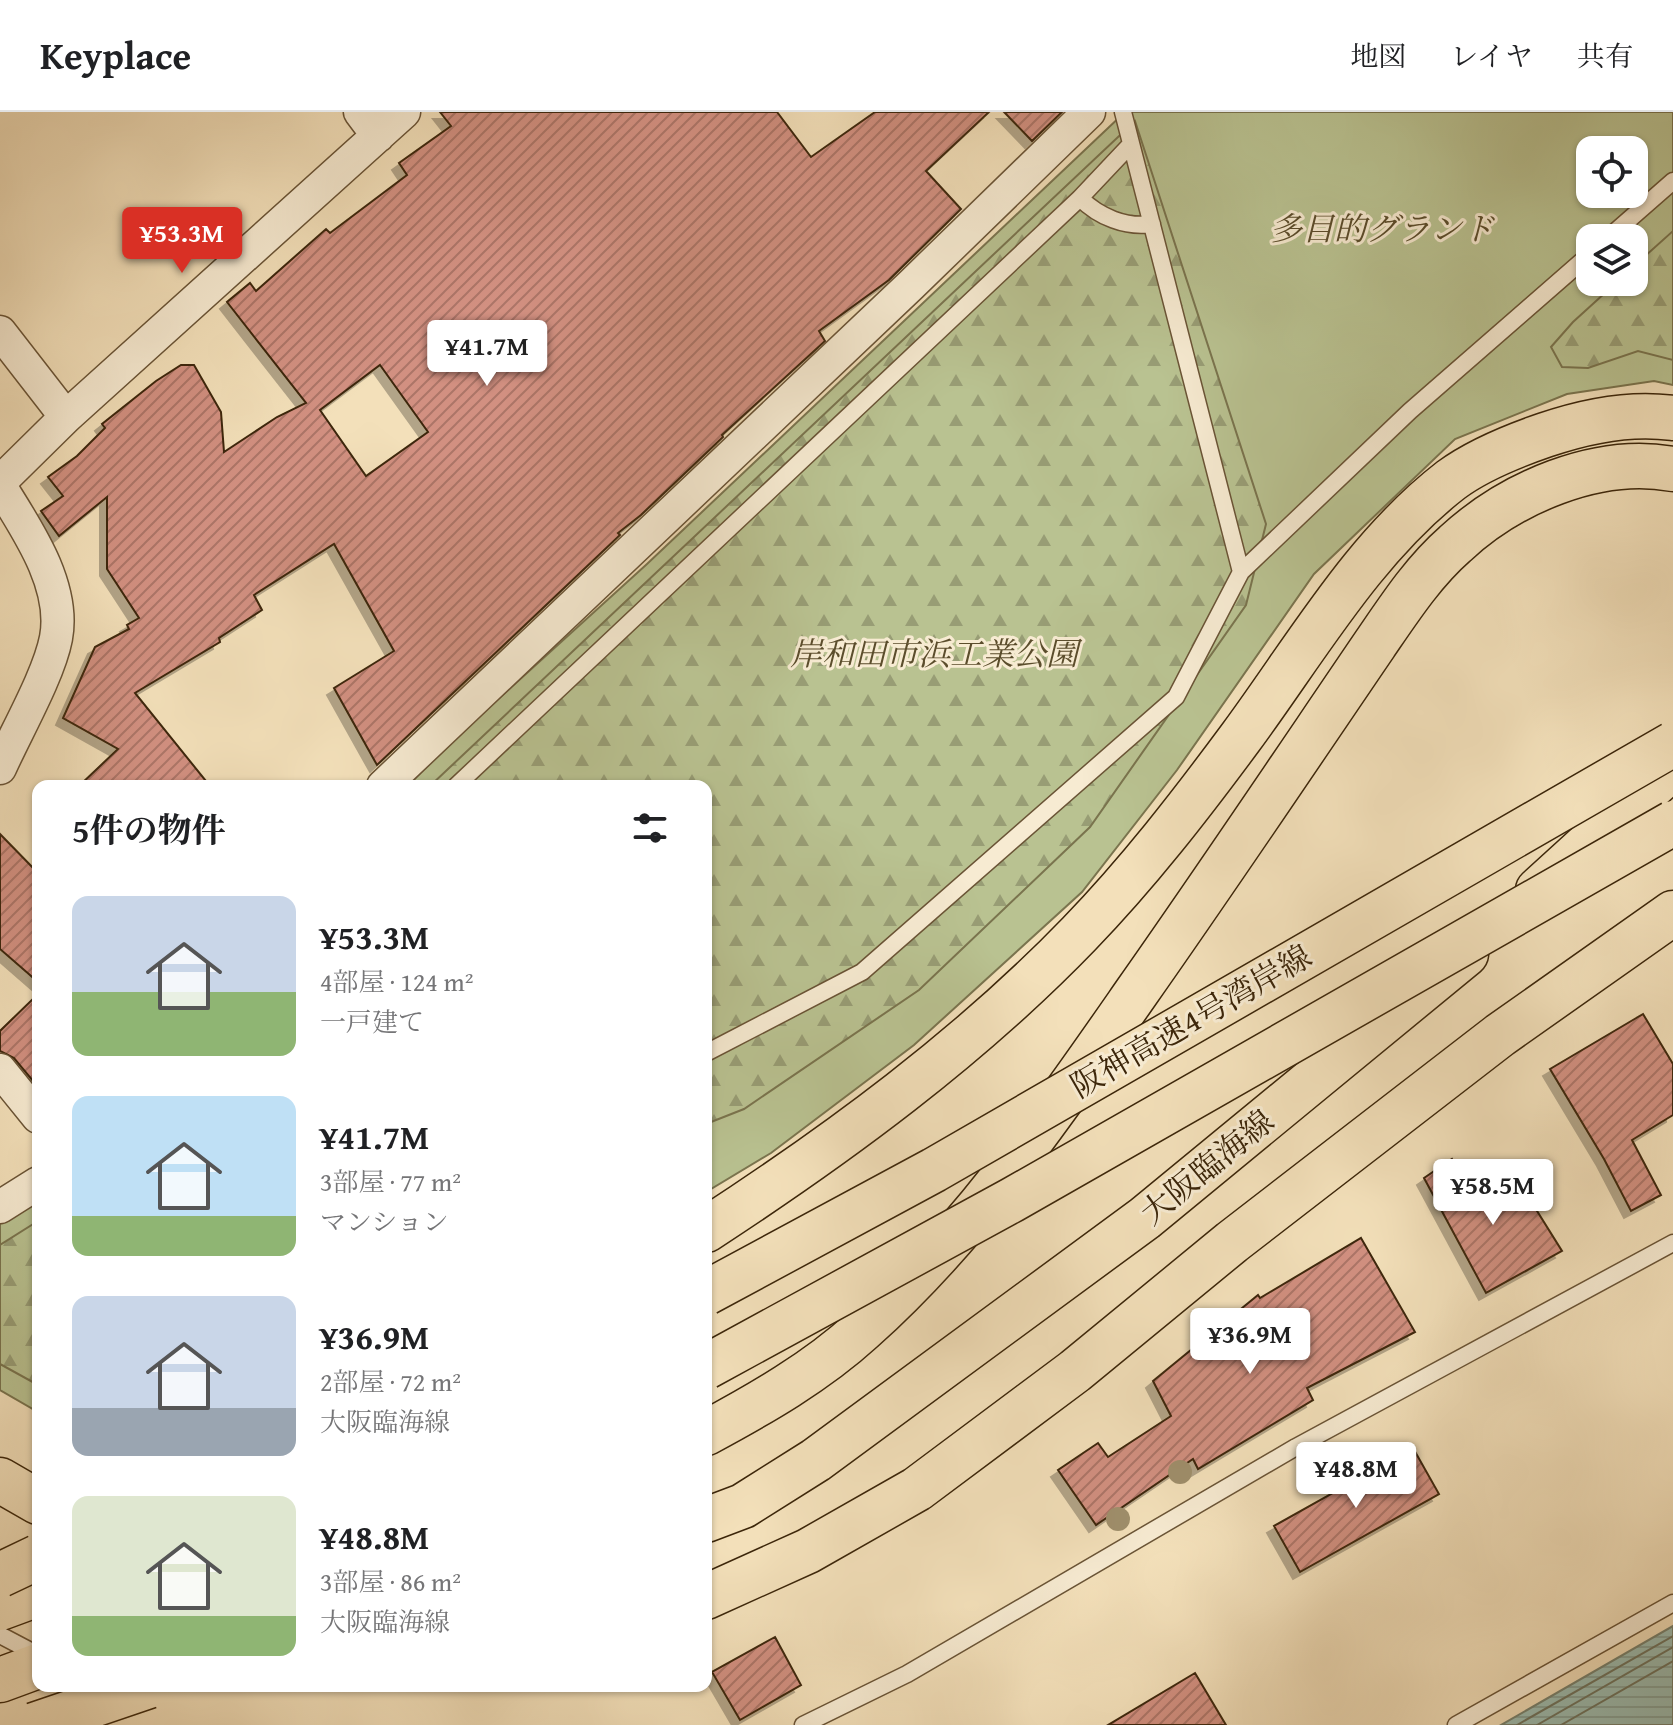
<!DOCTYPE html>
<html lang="ja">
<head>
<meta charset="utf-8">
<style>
  body { margin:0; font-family:"Gentium Book Plus","Noto Serif JP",serif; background:#f2f2f2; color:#202124; height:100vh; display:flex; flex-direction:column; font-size:30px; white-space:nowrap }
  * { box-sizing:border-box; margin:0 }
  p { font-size:26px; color:#757577 }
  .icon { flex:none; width:44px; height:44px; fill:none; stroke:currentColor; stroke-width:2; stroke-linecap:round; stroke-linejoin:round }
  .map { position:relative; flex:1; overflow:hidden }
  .side { position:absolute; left:32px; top:668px; width:680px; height:912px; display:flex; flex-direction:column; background:#fff; border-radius:16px; box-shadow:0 2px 6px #0004 }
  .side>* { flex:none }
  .buttons { position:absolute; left:1576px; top:24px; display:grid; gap:16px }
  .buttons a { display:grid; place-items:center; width:72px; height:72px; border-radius:16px; background:#fff; box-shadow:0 2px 6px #0004; font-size:40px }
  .price { position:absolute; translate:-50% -68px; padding:0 18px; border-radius:8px; background:#fff; color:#222; font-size:26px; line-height:52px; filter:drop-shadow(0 2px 4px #0008) }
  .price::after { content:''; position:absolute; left:50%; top:48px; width:24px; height:18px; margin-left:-12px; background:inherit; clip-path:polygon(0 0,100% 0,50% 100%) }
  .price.selected { background:#d93025; color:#fff }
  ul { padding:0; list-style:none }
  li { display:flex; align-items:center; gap:24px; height:200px; padding:0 40px }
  li span { display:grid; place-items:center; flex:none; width:224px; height:160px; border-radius:16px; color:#555 }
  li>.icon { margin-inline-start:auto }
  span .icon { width:96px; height:96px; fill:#fffc; stroke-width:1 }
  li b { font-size:34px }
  h2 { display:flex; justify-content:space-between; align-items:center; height:96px; padding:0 40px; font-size:34px }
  header { display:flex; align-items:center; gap:48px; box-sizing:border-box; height:112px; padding:0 40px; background:#fff; border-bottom:2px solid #e0e0e0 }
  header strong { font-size:38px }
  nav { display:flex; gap:44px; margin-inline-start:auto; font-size:28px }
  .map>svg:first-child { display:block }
</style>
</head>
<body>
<header>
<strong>Keyplace</strong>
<nav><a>地図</a><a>レイヤ</a><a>共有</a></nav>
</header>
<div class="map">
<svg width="1673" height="1613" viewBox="0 0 1673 1613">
  <defs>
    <pattern id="forest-firs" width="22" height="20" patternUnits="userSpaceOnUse" patternTransform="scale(2)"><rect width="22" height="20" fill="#b9c291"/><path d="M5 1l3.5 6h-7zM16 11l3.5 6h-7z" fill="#989d75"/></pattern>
    <pattern id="water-rules" width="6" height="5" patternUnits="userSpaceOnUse" patternTransform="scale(2)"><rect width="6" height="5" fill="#9bbdb2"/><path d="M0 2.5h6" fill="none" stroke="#86a298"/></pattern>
    <pattern id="building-hatch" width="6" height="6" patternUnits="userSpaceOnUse" patternTransform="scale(2)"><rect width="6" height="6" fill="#d29081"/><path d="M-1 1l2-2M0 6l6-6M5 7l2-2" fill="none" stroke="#ac7568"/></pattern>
    <filter id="shadow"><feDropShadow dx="-7" dy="7" stdDeviation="0" flood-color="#0004"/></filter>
  </defs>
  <rect width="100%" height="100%" fill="#f3e0ba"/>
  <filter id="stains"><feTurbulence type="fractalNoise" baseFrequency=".0025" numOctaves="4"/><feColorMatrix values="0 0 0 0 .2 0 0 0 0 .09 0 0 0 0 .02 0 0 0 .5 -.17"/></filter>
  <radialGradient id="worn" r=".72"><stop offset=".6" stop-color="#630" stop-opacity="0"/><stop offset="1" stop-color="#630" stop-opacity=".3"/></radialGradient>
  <path fill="#b9c291" stroke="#7a744e" stroke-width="2" fill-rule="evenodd" d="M1125 0H1673V273L1654 269 1567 282 1455 327 1314 462 1177 658 1082 780 914 933 771 1041 706 1080V674H408L440 640 647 452ZM1590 38H1634V82H1590ZM1590 126H1634V170H1590Z
    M38 1085V1300L0 1278V1109Z"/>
  <path fill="url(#forest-firs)" stroke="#7a744e" stroke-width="2" d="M1135 9 1266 412 1246 493 1090 715 919 878 744 997 706 1012V674H430Z
    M1673 119V248L1638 239 1588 256 1562 255 1551 235 1573 210 1617 170H1634V154Z
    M38 1109V1273L0 1252V1133Z"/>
  <path fill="url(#water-rules)" stroke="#75816f" stroke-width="2" d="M1673 1514V1613H1501Z"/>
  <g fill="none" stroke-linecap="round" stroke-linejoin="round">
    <path stroke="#6c725e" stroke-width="2" d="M1517 1613 1673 1524
      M1537 1613 1673 1535
      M1561 1613 1673 1549"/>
  </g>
  <path fill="url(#building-hatch)" stroke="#3c260a" stroke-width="2" fill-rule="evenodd" filter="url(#shadow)" d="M440 0H777L811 45 875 0H989L926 59 961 97 889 168 819 219 825 229 722 323 723 325 641 403 618 421 620 423 377 653 334 576 394 539 334 432 254 483 262 498 219 526 220 530 135 581 210 674H79L118 637 63 606 95 535 129 517 127 513 139 506 107 457V385L59 424 41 399 63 384 48 365 77 344 105 316 102 312 156 269 181 253H194L221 300 224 340 277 305 306 291 227 190 250 171 256 179 326 117 330 121 407 63 399 51 451 14ZM380 253 428 320 366 364 320 298Z
    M1004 0H1062L1032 29Z
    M0 722 38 761V870L0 837Z
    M38 882V975L14 946 0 939V919Z
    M1643 902 1673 952V1003L1632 1028 1661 1083 1631 1099 1604 1047 1550 957Z
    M1452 1047 1479 1089 1517 1067 1562 1139 1486 1181 1424 1066Z
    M1361 1126 1415 1220 1307 1276 1313 1288 1198 1357 1193 1347 1096 1413 1058 1358 1098 1331 1108 1345 1171 1304 1153 1269 1258 1183 1260 1186Z
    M1413 1336 1439 1382 1300 1460 1274 1414Z
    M775 1525 801 1573 740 1608 712 1560Z
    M1195 1561 1226 1613H1108Z"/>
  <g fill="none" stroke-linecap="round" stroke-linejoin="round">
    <g stroke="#6a5436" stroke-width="19">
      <path id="lane" d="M1123 0 1241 460
        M1080 86C1099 105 1126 116 1152 112
        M1608 126 1673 69
        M456 674 1080 86 1131 32
        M706 941 862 860 1176 585 1241 460 1410 299 1590 142
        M0 1523 38 1543
        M803 1613 907 1562 1296 1335 1673 1131
        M1456 1613 1673 1491"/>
    </g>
    <g stroke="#6a5436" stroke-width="35">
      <path id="street" d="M360 0 378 24
        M0 220 66 305
        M0 370 66 305 404 0
        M0 374C26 416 66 473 56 526 49 563 16 620 0 656
        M383 674 911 173 1089 0
        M0 958 38 1005
        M0 1095 38 1071"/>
    </g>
    <g stroke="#3c260a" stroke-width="47">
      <path id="primary" d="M1538 778 1673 655
        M0 1368 38 1390
        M706 1408 743 1394 816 1348 1145 1106 1466 842
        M706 1485 808 1439 917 1377 1075 1259 1232 1130 1500 923 1673 801"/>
    </g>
    <g stroke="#3c260a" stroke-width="47">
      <path id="highway" d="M706 1118C838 1032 969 936 1079 822 1138 761 1190 694 1241 625 1306 537 1363 436 1451 368 1478 348 1513 334 1545 323 1586 309 1630 300 1673 306
        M706 1321C760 1292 816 1260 862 1218 970 1122 1054 999 1136 881 1217 766 1296 648 1375 532 1399 497 1423 460 1455 432 1510 381 1597 343 1673 357
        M0 1496 38 1482
        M0 1568 38 1554"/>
    </g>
    <use href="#lane" stroke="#f7ebd2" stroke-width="16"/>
    <use href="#street" stroke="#f7ebd2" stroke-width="32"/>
    <use href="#primary" stroke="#f3e0ba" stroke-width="44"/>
    <use href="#highway" stroke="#f3e0ba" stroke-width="44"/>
    <g stroke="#3c260a" stroke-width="47" stroke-linecap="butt">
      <path id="highway-bridge" d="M706 1181 934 1058 1673 632
        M706 1255 1012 1088 1673 711
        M0 1463 38 1445
        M34 1613 149 1574"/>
    </g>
    <use href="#highway-bridge" stroke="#f3e0ba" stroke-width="44"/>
  </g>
  <g fill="#9f8f6c">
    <circle cx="1180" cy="1360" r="12"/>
    <circle cx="1118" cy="1407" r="12"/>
  </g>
  <g text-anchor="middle" stroke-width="6" stroke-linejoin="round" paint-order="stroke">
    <g font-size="32" font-style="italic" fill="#5b4d2c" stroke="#f7ebd2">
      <text x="1382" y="128">多目的グランド</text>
      <text x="934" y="553">岸和田市浜工業公園</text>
    </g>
    <g font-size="32" fill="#3c260a" stroke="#f7ebd2">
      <text transform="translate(1191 909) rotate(-30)" y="11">阪神高速4号湾岸線</text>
      <text transform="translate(1207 1055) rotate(-39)" y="11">大阪臨海線</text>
    </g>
  </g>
  <rect width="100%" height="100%" filter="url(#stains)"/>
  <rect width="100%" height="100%" fill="url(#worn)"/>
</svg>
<div class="buttons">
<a><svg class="icon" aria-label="locate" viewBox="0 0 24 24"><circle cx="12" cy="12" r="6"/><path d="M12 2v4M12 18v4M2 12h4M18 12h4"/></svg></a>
<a><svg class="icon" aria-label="layers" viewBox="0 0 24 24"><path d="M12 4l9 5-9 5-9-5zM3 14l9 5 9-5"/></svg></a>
</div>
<b class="price selected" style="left:182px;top:163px">¥53.3M</b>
<b class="price" style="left:487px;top:276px">¥41.7M</b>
<b class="price" style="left:1493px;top:1115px">¥58.5M</b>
<b class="price" style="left:1250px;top:1264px">¥36.9M</b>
<b class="price" style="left:1356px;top:1398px">¥48.8M</b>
<section class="side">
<h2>5件の物件<svg class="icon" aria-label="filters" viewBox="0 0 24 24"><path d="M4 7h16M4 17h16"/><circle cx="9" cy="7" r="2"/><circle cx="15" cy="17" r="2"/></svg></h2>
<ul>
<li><span style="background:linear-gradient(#c9d6e8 60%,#8fb573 0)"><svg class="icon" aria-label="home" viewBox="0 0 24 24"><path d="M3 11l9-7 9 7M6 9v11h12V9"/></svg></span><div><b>¥53.3M</b><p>4部屋 · 124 m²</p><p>一戸建て</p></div></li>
<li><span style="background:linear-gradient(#bfe0f5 75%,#8fb573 0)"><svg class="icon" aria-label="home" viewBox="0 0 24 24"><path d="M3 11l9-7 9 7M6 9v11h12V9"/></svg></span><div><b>¥41.7M</b><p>3部屋 · 77 m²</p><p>マンション</p></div></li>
<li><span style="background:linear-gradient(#c9d6e8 70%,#9aa5b1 0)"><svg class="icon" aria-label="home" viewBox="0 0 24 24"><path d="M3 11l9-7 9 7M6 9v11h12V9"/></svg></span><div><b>¥36.9M</b><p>2部屋 · 72 m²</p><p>大阪臨海線</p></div></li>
<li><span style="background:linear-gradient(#dfe7d0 75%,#8fb573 0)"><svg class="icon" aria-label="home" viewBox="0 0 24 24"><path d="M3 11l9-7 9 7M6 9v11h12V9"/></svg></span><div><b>¥48.8M</b><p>3部屋 · 86 m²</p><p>大阪臨海線</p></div></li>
</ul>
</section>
</div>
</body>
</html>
